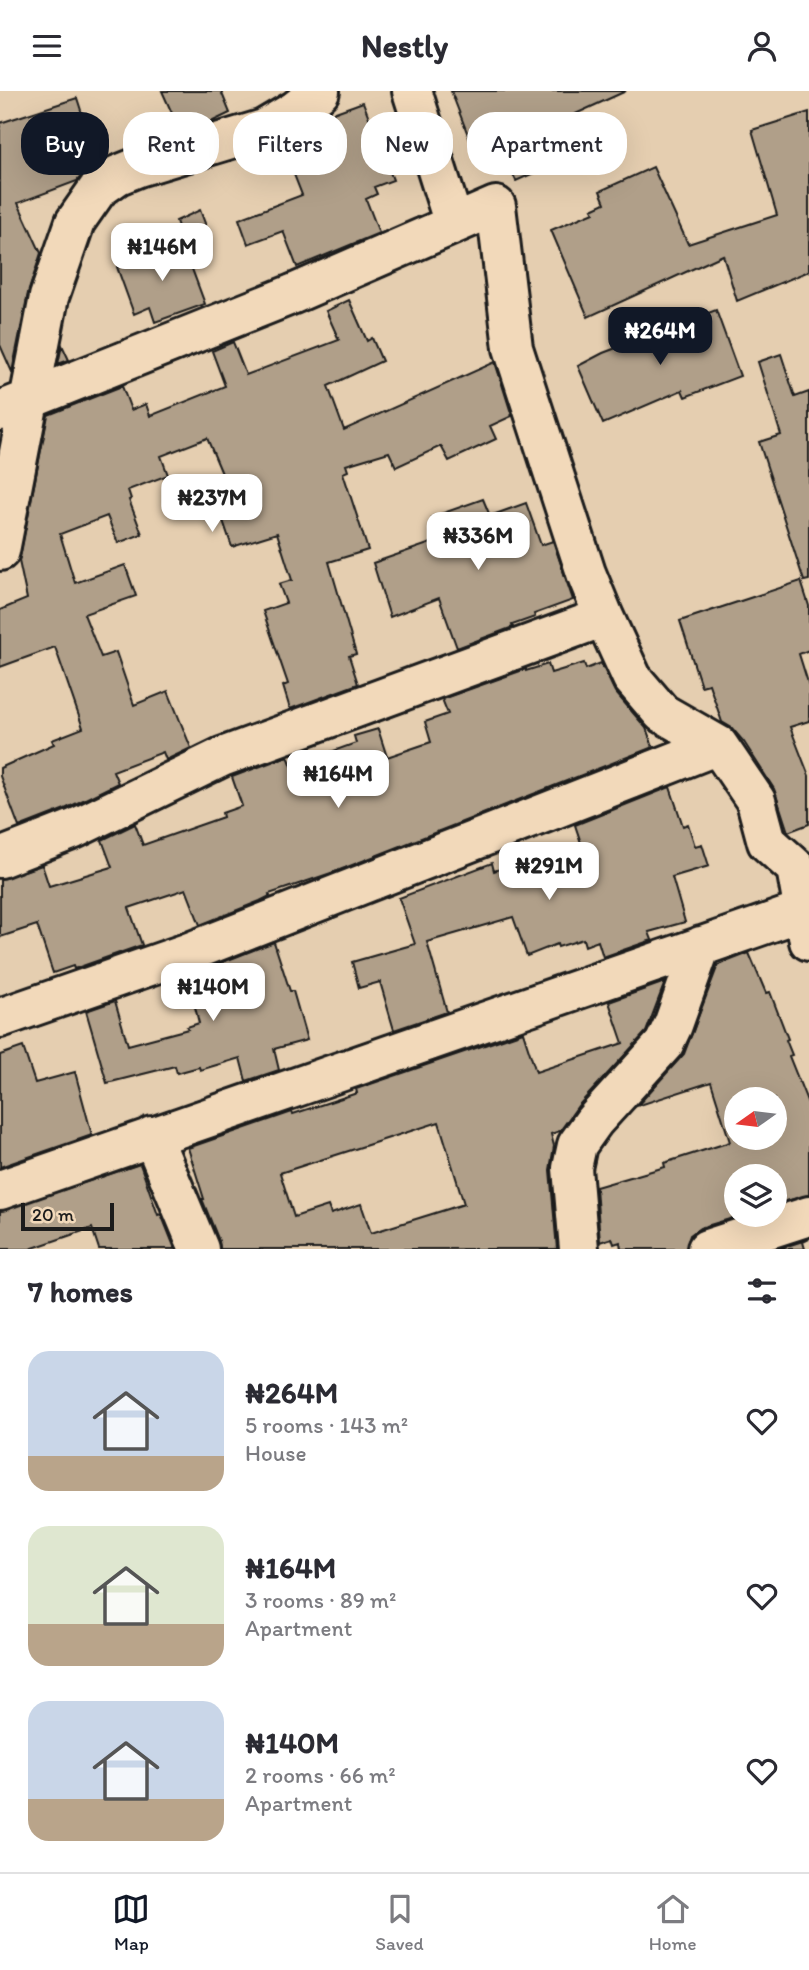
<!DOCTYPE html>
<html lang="en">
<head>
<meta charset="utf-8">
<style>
  body { margin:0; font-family:Itim,sans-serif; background:#f2f2f3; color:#2b2b33; height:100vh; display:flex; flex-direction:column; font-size:26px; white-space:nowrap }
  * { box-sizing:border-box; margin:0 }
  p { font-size:23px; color:#7c7c81 }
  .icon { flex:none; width:38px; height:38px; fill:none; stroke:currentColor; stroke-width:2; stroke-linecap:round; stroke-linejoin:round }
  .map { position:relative; height:1158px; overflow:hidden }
  .sheet { display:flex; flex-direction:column; background:#fff; flex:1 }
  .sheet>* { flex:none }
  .guide { position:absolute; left:21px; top:21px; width:768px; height:63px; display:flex; gap:14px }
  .needle { width:46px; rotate:256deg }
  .tools { position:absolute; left:724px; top:996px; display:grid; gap:14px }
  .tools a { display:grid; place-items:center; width:63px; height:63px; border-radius:50%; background:#fff; box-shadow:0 7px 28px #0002; font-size:35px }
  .scale { position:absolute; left:21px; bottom:18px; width:93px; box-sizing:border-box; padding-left:7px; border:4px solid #1c1c1c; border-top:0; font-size:19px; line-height:24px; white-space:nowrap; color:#1c1c1c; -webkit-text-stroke:5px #f2d9ba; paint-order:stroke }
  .price { position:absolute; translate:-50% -60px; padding:0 16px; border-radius:14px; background:#fff; color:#222; font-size:23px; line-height:46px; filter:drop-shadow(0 2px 4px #0008) }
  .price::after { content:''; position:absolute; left:50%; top:42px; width:21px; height:16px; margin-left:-10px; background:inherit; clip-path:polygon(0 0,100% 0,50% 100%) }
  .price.active { background:#111827; color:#fff }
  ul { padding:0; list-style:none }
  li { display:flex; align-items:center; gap:21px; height:175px; padding:0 28px }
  li span { display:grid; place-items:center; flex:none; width:196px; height:140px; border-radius:21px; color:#555 }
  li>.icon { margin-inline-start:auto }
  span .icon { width:84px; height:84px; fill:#fffc; stroke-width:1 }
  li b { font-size:30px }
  h2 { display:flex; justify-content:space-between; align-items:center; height:84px; padding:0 28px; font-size:30px }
  .pill { padding:0 24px; border-radius:28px; background:#fff; box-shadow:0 7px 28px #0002; font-size:24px; line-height:63px }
  .pill.active { background:#111827; color:#fff }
  header { display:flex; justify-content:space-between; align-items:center; height:91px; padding:0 28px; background:#fff; font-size:32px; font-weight:700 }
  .dock { display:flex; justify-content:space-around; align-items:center; height:98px; border-top:2px solid #e1e1e2; background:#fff; font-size:19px; color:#7c7c81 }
  .dock a { display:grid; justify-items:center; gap:4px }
  .dock .active { color:#111827 }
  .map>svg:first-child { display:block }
</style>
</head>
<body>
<header><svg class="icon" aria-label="menu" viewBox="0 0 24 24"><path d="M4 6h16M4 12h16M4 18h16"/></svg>Nestly<svg class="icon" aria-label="person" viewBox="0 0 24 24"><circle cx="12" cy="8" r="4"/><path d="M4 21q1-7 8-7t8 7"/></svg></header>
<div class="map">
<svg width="809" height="1158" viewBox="0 0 809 1158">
  <rect width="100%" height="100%" fill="#e5ceb0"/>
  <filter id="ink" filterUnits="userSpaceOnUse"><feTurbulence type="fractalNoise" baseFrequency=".0143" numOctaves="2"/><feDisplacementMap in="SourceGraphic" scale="14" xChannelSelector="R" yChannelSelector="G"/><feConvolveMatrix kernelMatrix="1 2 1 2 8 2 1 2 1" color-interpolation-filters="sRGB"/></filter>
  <g filter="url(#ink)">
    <path fill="#b09f89" stroke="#1c1c1c" stroke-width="2" fill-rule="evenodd" d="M162 0H221L230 22 209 32 180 40Z
      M451 0H626L560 30 563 38 541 48 552 74 516 90 499 52 475 62Z
      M77 7 98 72 85 80 77 90 18 112 41 162 28 202 12 281 0 254V32Z
      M363 11 393 89 374 96 377 103 366 108 379 142 297 176 283 140 248 153 239 128 302 104 282 53 322 26Z
      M809 21V180L737 210 723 164 588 226 551 139 594 121 592 118 605 112 600 100 653 76 688 153 777 124 752 39Z
      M200 119 209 143 184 153 176 130Z
      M182 151 205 213 155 231 150 216 134 223 117 176Z
      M349 209 367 250 372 247 382 270 328 295 344 339 495 271 512 325 490 335 496 348 449 370 441 355 396 376 389 361 346 374 348 380 343 382 368 459 329 471 356 563 349 565 358 593 290 618 283 595 288 593 263 520 286 512 279 493 292 489 277 442 232 456 216 409 231 404 207 347 161 365 168 384 128 399 131 408 129 409 142 443 118 452 107 425 60 443 75 492 125 474 136 505 84 523 101 566 116 561 134 614 168 600 191 657 166 669 163 661 113 680 118 692 65 718 19 736 0 685V677L54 653 52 649 83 637 55 556 0 576V519L27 508 19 470 48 324 122 295 131 319 146 313 150 325 225 295 212 260 233 251 246 284 339 249 326 220Z
      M716 219 740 285 685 306 682 299 603 333 578 275 603 262Z
      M62 254 69 269 58 273Z
      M781 263 795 306 809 301V489L804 490 759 351 781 344 758 271Z
      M483 408 490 425 526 412 541 454 553 450 573 509 534 523 535 526 512 534 513 536 457 557 439 507 390 526 373 472 440 449 432 426Z
      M801 490 809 515V559L799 563 809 595V630L790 636 809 685V733L788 741 774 698 744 651 732 637 722 631 709 593 701 595 680 530Z
      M584 572 586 578 601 572 615 601 646 637 653 656 337 780 269 803 270 805 260 810 200 834 186 798 129 817 142 854 74 878 73 875 53 882 37 834 0 846V788L42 774 49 795 112 776 102 749 135 733 143 754 223 726 222 722 242 715 232 686 288 665 292 675 356 652 354 645 378 638 387 666 431 651 425 631 448 623 442 608 526 578V580L548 573 551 582Z
      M670 696 683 735 688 733 695 755 702 753 709 775 672 786 685 831 649 841 652 849 603 866 598 850 585 855 583 848 558 856 557 853 527 865 513 826 427 851 447 921 394 939 380 891 359 897 352 871 415 853 399 807 492 772 494 780 513 774 519 793 570 777 565 761 582 755 575 734Z
      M274 851 290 900H293L307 949 274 958 279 979 246 990 240 967 200 979 199 976 177 982 175 975 107 992 86 920 115 910 128 954 188 938 187 936 199 932 193 908 201 906 195 882Z
      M749 862 766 902 770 901 788 948 786 949 792 964 789 965 809 1015V1104L775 1113V1085H737V1124H743L700 1137 690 1144 686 1158H621L620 1151 614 1153 612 1147 600 1151 596 1096 665 1076 664 1072 730 1051 711 991 637 1015 684 963 718 874ZM737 1008H775V1046H737Z
      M665 891 646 941 578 1015 560 1040 551 1043 554 1055 550 1079 557 1158H220L219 1150 202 1108H204L188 1057 292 1021 293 1023 357 1002 356 998 523 941 536 981 623 952 609 911ZM439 1031 464 1113 371 1142 361 1113 331 1123 328 1115 294 1126 280 1082Z
      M23 956 35 992 75 981 92 1044 0 1076V964Z
      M140 1073 158 1124 161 1123 175 1158H99L92 1137 30 1158H0V1120Z
      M809 1148 803 1151 805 1158H778Z"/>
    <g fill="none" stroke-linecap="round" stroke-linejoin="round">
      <g stroke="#1c1c1c" stroke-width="44">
        <path id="minor" d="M412 0 454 133
          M0 320 293 203 496 115 513 257 586 482 604 526 632 587 662 622 718 654 756 710 767 751 796 777 809 850
          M0 460 49 206 75 131 98 98 118 84 138 76 264 38 296 19 320 0
          M0 767 74 738 222 666 604 526
          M0 927 187 862 718 654
          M152 1045 199 1158
          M0 1099 803 820
          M579 1158 572 1077 577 1054 594 1030 664 953 673 934 701 855
          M707 1158 809 1125"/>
      </g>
      <use href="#minor" stroke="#f2d9ba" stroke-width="38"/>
    </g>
  </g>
</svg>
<div class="tools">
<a><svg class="needle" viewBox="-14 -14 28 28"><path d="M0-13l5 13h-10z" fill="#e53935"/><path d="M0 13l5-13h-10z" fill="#7c7c81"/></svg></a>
<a><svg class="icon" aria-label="layers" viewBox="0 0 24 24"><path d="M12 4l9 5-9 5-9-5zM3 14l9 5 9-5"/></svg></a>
</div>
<div class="scale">20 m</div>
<b class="price" style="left:162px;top:192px">₦146M</b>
<b class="price active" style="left:660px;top:276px">₦264M</b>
<b class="price" style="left:212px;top:443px">₦237M</b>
<b class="price" style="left:478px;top:481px">₦336M</b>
<b class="price" style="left:338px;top:719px">₦164M</b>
<b class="price" style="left:549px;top:811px">₦291M</b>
<b class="price" style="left:213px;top:932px">₦140M</b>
<div class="guide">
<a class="pill active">Buy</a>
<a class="pill">Rent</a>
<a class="pill">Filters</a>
<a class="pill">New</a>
<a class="pill">Apartment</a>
</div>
</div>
<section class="sheet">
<h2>7 homes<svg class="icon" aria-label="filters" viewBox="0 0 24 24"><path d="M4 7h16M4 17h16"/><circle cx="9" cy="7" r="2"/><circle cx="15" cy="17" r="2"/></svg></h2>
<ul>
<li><span style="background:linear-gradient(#c9d6e8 75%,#b9a48a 0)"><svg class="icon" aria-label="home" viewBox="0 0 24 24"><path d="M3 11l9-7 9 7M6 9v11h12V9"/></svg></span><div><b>₦264M</b><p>5 rooms · 143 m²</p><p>House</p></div><svg class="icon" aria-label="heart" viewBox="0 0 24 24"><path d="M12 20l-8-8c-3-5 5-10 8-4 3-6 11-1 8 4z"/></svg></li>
<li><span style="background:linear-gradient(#dfe7d0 70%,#b9a48a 0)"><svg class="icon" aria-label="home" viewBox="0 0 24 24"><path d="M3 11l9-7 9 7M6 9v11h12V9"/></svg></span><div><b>₦164M</b><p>3 rooms · 89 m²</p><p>Apartment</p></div><svg class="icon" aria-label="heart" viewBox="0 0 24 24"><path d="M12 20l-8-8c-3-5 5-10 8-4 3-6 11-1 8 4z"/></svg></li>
<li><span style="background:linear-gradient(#c9d6e8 70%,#b9a48a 0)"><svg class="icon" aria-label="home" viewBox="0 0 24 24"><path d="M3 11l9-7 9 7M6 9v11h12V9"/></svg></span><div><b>₦140M</b><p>2 rooms · 66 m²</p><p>Apartment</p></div><svg class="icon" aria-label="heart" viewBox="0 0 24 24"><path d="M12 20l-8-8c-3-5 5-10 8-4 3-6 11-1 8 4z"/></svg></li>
</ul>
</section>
<nav class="dock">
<a class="active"><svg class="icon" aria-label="map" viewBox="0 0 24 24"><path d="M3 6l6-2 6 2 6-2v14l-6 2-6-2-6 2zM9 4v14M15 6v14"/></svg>Map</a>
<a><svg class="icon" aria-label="saved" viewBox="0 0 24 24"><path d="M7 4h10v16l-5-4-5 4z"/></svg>Saved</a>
<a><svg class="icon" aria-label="home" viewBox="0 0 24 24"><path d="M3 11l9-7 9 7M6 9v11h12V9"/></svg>Home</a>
</nav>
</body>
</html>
